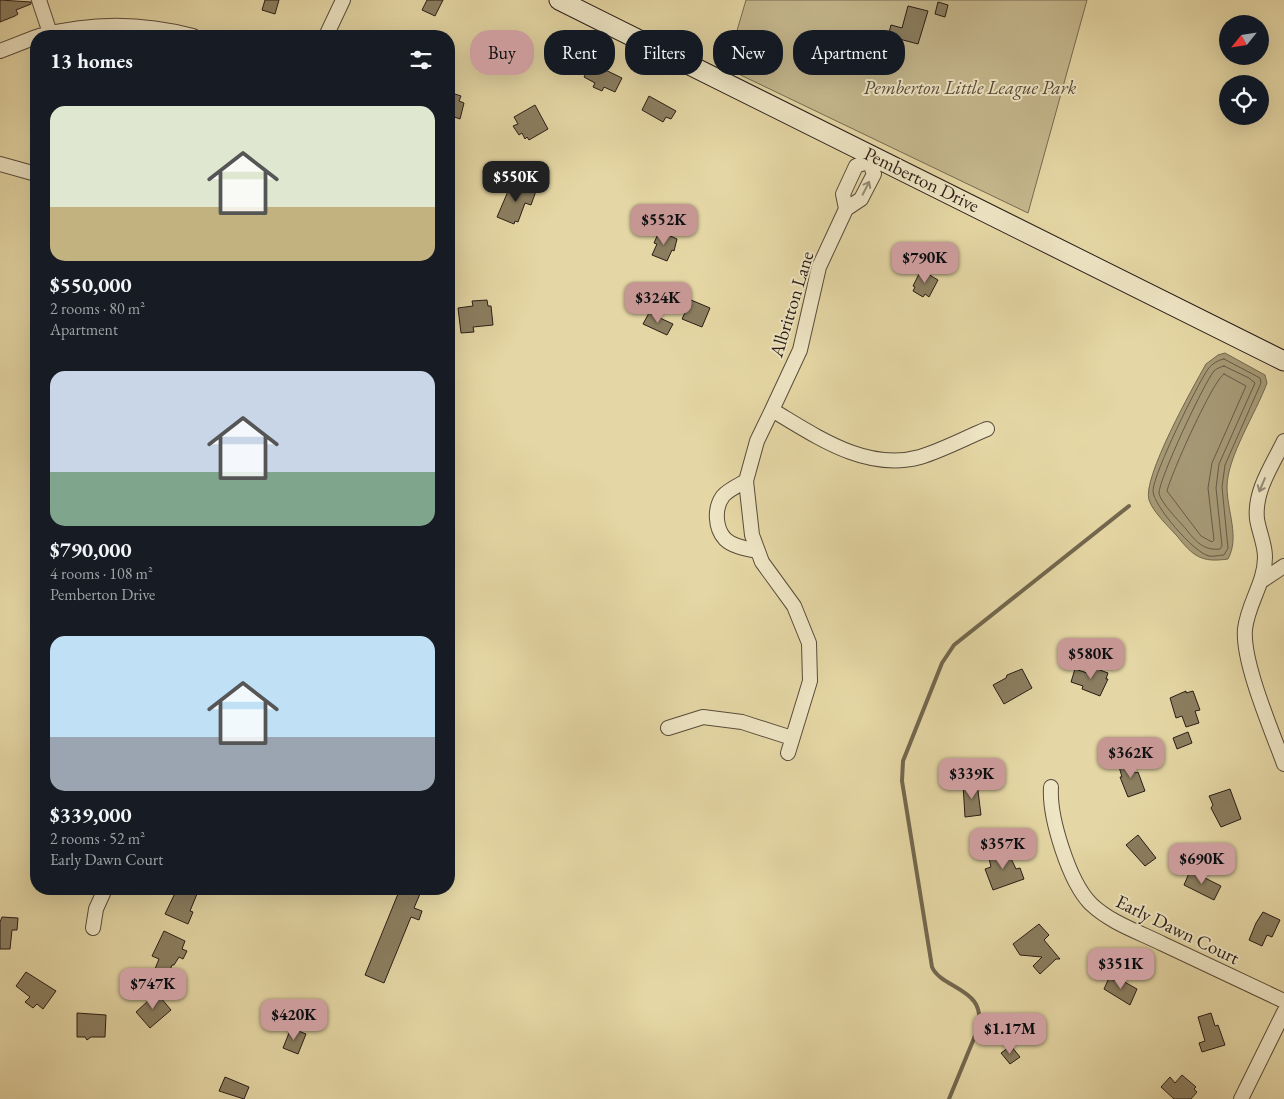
<!DOCTYPE html>
<html lang="en">
<head>
<meta charset="utf-8">
<style>
  body { margin:0; font-family:"EB Garamond",serif; background:#242831; color:#f1f3f6; height:100vh; display:flex; flex-direction:column; font-size:19px; white-space:nowrap }
  * { box-sizing:border-box; margin:0 }
  p { font-size:16px; color:#9ea1a6 }
  .icon { flex:none; width:28px; height:28px; fill:none; stroke:currentColor; stroke-width:2; stroke-linecap:round; stroke-linejoin:round }
  .map { position:relative; flex:1; overflow:hidden }
  .drawer { position:absolute; left:30px; top:30px; width:425px; height:865px; display:flex; flex-direction:column; background:#171b24; border-radius:20px; box-shadow:0 5px 20px #0002 }
  .drawer>* { flex:none }
  .hud { position:absolute; left:470px; top:30px; width:475px; height:45px; display:flex; gap:10px }
  .needle { width:32px; rotate:240deg }
  .tools { position:absolute; left:1219px; top:15px; display:grid; gap:10px }
  .tools a { display:grid; place-items:center; width:50px; height:50px; border-radius:50%; background:#171b24; box-shadow:0 5px 20px #0002; font-size:25px }
  .price { position:absolute; translate:-50% -42px; padding:0 11px; border-radius:10px; background:#c59692; color:#111; font-size:16px; line-height:32px; filter:drop-shadow(0 1px 2px #0008) }
  .price::after { content:''; position:absolute; left:50%; top:30px; width:15px; height:11px; margin-left:-8px; background:inherit; clip-path:polygon(0 0,100% 0,50% 100%) }
  .price.active { background:#222; color:#fff }
  ul { padding:0; list-style:none }
  li { display:grid; align-content:center; gap:10px; height:265px; padding:0 20px }
  li span { display:grid; place-items:center; height:155px; border-radius:15px; color:#555 }
  li>.icon { margin-inline-start:auto }
  span .icon { width:90px; height:90px; fill:#fffc; stroke-width:1 }
  li b { font-size:21px }
  h2 { display:flex; justify-content:space-between; align-items:center; height:60px; padding:0 20px; font-size:21px }
  .pill { padding:0 18px; border-radius:20px; background:#171b24; box-shadow:0 5px 20px #0002; font-size:18px; line-height:45px }
  .pill.active { background:#c59692; color:#111 }
  .map>svg:first-child { display:block }
</style>
</head>
<body>
<div class="map">
<svg width="1284" height="1099" viewBox="0 0 1284 1099">
  <rect width="100%" height="100%" fill="#e5d7a5"/>
  <filter id="stains"><feTurbulence type="fractalNoise" baseFrequency=".004" numOctaves="4"/><feColorMatrix values="0 0 0 0 .2 0 0 0 0 .09 0 0 0 0 .02 0 0 0 .5 -.17"/></filter>
  <radialGradient id="worn" r=".72"><stop offset=".6" stop-color="#630" stop-opacity="0"/><stop offset="1" stop-color="#630" stop-opacity=".3"/></radialGradient>
  <path fill="#c5b78d" stroke="#776a52" d="M746 0H1087L1028 213 726 68Z"/>
  <path fill="#a59874" stroke="#73674e" d="M1225 353 1265 375 1267 383C1256 413 1227 457 1227 487 1227 511 1240 537 1228 559 1201 563 1193 556 1177 536 1168 526 1153 512 1149 500 1142 478 1193 387 1206 364L1218 355Z"/>
  <g fill="none" stroke-linecap="round" stroke-linejoin="round">
    <path stroke="#675a45" stroke-width="1" d="M1224 359 1260 378 1261 383 1225 465 1222 487 1228 548 1224 555C1219 555 1214 557 1209 556 1194 553 1153 505 1153 491 1153 474 1197 385 1208 369 1212 364 1218 360 1224 359Z
      M1224 366 1249 378 1255 383 1219 464 1216 488 1222 546 1220 549C1204 551 1195 541 1186 529 1180 522 1160 502 1159 493 1159 479 1204 383 1214 371 1217 368 1221 367 1224 366Z
      M1224 374 1246 386 1212 463 1208 488 1214 540 1212 542 1201 536 1167 491C1171 474 1213 380 1224 374Z"/>
    <path stroke="#73674e" stroke-width="4" d="M949 1099 977 1031C990 988 942 990 932 967L902 781 903 761 942 663 954 645 1129 506"/>
  </g>
  <path fill="#8b7e60" stroke="#291d16" d="M0 0 31 2V4L16 10 18 14 15 16 0 22Z
    M265 0H279L275 14 262 10Z
    M427 0H443L435 16 422 10Z
    M938 2 948 5 945 17 935 14Z
    M908 6 928 11 918 44 888 36 891 25 902 28Z
    M591 63 622 78 615 92 604 87 602 91 593 87 595 83 584 77Z
    M449 92 461 96 459 101 464 103 460 119 449 115Z
    M649 96 676 111 671 119 666 117 663 122 642 110Z
    M535 105 548 129 529 140 527 137 525 139 522 133 519 135 513 126 518 124 514 117Z
    M512 182 536 191 531 205 525 203 518 222 515 221 514 224 497 217Z
    M662 232 677 239 674 251 672 250 667 261 652 255 657 244 654 243 658 234 660 235Z
    M921 270 938 280 929 297 925 294 923 297 913 291 915 287 913 286Z
    M487 300 488 306H491L493 325 473 327 474 332 461 333 458 308 473 306 472 301Z
    M691 300 710 308 702 327 682 319Z
    M649 313 673 324 667 335 643 324Z
    M1089 666 1108 673 1106 679H1108L1100 696 1082 689 1083 686 1071 682 1075 669 1087 673Z
    M1022 669 1032 688 1004 704 993 685 1006 678 1007 675Z
    M1186 691V693L1193 691 1200 710 1195 711 1199 723 1186 727 1182 716 1176 718 1170 698Z
    M1188 732 1192 743 1177 749 1173 738Z
    M1129 759 1135 773 1138 772 1145 791 1128 797 1120 777H1122L1118 763Z
    M977 783 981 815 965 817 963 784Z
    M1230 789 1241 819 1221 827 1211 808 1213 805 1209 796Z
    M1138 835 1156 858 1145 866 1126 845Z
    M1006 848 1016 869 1020 868 1024 879 993 890 985 869 991 867 988 854Z
    M1196 870 1204 874 1203 877 1221 886 1214 900 1184 885 1190 871 1195 873Z
    M177 889H199L190 911 193 912 188 924 165 914Z
    M400 889H422L414 908 422 911 419 920 411 917 384 983 365 975Z
    M1263 912 1280 920 1272 937 1267 935 1262 946 1249 940 1256 923Z
    M2 917 18 918 17 930H12L10 949H0V922Z
    M1039 924 1049 935 1044 940 1060 959H1056L1040 974 1033 966 1042 957 1020 955 1013 944Z
    M164 931 185 941 182 949 187 951 183 959 179 957 174 965H172L168 975 155 969 159 959 152 956Z
    M26 972 56 991 43 1009 37 1004 33 1008 25 1002 30 997 16 986Z
    M1109 978 1120 983 1121 980 1137 989 1130 1005 1104 989Z
    M155 991 171 1010 150 1028 136 1012 149 1000 147 997Z
    M77 1013 106 1015 105 1037H91L87 1040 85 1037H77Z
    M1211 1013 1215 1026 1218 1025 1225 1045 1202 1052 1199 1043 1205 1041 1198 1017Z
    M291 1028 306 1034 298 1054 283 1048Z
    M1011 1046 1020 1057 1010 1064 1001 1053Z
    M1182 1075 1196 1087 1194 1089 1197 1092 1191 1099H1174L1161 1087 1170 1077 1175 1083Z
    M225 1077 249 1087 244 1099 219 1091Z"/>
  <g fill="none" stroke-linecap="round" stroke-linejoin="round">
    <g stroke="#584c3a" stroke-width="16">
      <path id="street" d="M39 0 51 36
        M39 36C91 22 141 22 193 36
        M326 36 343 0
        M0 51 36 37
        M0 164 36 174
        M846 209 861 199 874 174 869 161 872 155
        M772 410 800 350 819 267 846 209 843 194 856 166 869 161
        M1284 441C1272 466 1254 491 1257 519 1259 532 1265 544 1265 557 1265 583 1248 603 1245 629 1242 662 1272 731 1284 764
        M746 481C739 485 728 490 723 496 714 508 715 528 725 539 733 547 748 549 758 551
        M1263 580 1284 566
        M668 728 703 717 742 722 792 738
        M788 753 810 681 809 643 794 606 762 562 752 535 746 481 757 441 772 410C816 436 866 472 920 457 943 450 965 438 987 429
        M1051 787C1049 817 1069 882 1091 904 1111 923 1139 932 1163 944 1204 963 1244 982 1284 1001
        M93 928 96 909 105 889
        M1241 1099 1284 1012"/>
    </g>
    <g stroke="#291d16" stroke-width="21">
      <path id="secondary" d="M559 0 1284 361"/>
    </g>
    <use href="#street" stroke="#eee5c4" stroke-width="14"/>
    <use href="#secondary" stroke="#eee5c4" stroke-width="19"/>
  </g>
  <defs><path id="oneway-shaft" d="M-6 0H5M1.5-3L5.5 0L1.5 3" fill="none" stroke-width="1.6" stroke-linecap="round" stroke-linejoin="round" transform="scale(1.25)"/></defs>
  <g stroke="#958b76">
    <use href="#oneway-shaft" transform="translate(866 188) rotate(-63)"/>
    <use href="#oneway-shaft" transform="translate(1262 485) rotate(113)"/>
  </g>
  <g text-anchor="middle" stroke-width="4" stroke-linejoin="round" paint-order="stroke">
    <g font-size="19" font-style="italic" fill="#584b3a" stroke="#eee5c4">
      <text x="970" y="94">Pemberton Little League Park</text>
    </g>
    <g font-size="19" fill="#291d16" stroke="#eee5c4">
      <text transform="translate(922 179) rotate(26)" y="7">Pemberton Drive</text>
      <text transform="translate(791 304) rotate(-73)" y="7">Albritton Lane</text>
      <text transform="translate(1178 929) rotate(26)" y="7">Early Dawn Court</text>
    </g>
  </g>
  <rect width="100%" height="100%" filter="url(#stains)"/>
  <rect width="100%" height="100%" fill="url(#worn)"/>
</svg>
<div class="tools">
<a><svg class="needle" viewBox="-14 -14 28 28"><path d="M0-13l5 13h-10z" fill="#e53935"/><path d="M0 13l5-13h-10z" fill="#9ea1a6"/></svg></a>
<a><svg class="icon" aria-label="locate" viewBox="0 0 24 24"><circle cx="12" cy="12" r="6"/><path d="M12 2v4M12 18v4M2 12h4M18 12h4"/></svg></a>
</div>
<b class="price active" style="left:516px;top:203px">$550K</b>
<b class="price" style="left:664px;top:246px">$552K</b>
<b class="price" style="left:925px;top:284px">$790K</b>
<b class="price" style="left:658px;top:324px">$324K</b>
<b class="price" style="left:1091px;top:680px">$580K</b>
<b class="price" style="left:1131px;top:779px">$362K</b>
<b class="price" style="left:972px;top:800px">$339K</b>
<b class="price" style="left:1003px;top:870px">$357K</b>
<b class="price" style="left:1202px;top:885px">$690K</b>
<b class="price" style="left:1121px;top:990px">$351K</b>
<b class="price" style="left:153px;top:1010px">$747K</b>
<b class="price" style="left:294px;top:1041px">$420K</b>
<b class="price" style="left:1010px;top:1055px">$1.17M</b>
<div class="hud">
<a class="pill active">Buy</a>
<a class="pill">Rent</a>
<a class="pill">Filters</a>
<a class="pill">New</a>
<a class="pill">Apartment</a>
</div>
<section class="drawer">
<h2>13 homes<svg class="icon" aria-label="filters" viewBox="0 0 24 24"><path d="M4 7h16M4 17h16"/><circle cx="9" cy="7" r="2"/><circle cx="15" cy="17" r="2"/></svg></h2>
<ul>
<li><span style="background:linear-gradient(#dfe7d0 65%,#c2b280 0)"><svg class="icon" aria-label="home" viewBox="0 0 24 24"><path d="M3 11l9-7 9 7M6 9v11h12V9"/></svg></span><div><b>$550,000</b><p>2 rooms · 80 m²</p><p>Apartment</p></div></li>
<li><span style="background:linear-gradient(#c9d6e8 65%,#7fa58c 0)"><svg class="icon" aria-label="home" viewBox="0 0 24 24"><path d="M3 11l9-7 9 7M6 9v11h12V9"/></svg></span><div><b>$790,000</b><p>4 rooms · 108 m²</p><p>Pemberton Drive</p></div></li>
<li><span style="background:linear-gradient(#bfe0f5 65%,#9aa5b1 0)"><svg class="icon" aria-label="home" viewBox="0 0 24 24"><path d="M3 11l9-7 9 7M6 9v11h12V9"/></svg></span><div><b>$339,000</b><p>2 rooms · 52 m²</p><p>Early Dawn Court</p></div></li>
</ul>
</section>
</div>
</body>
</html>
